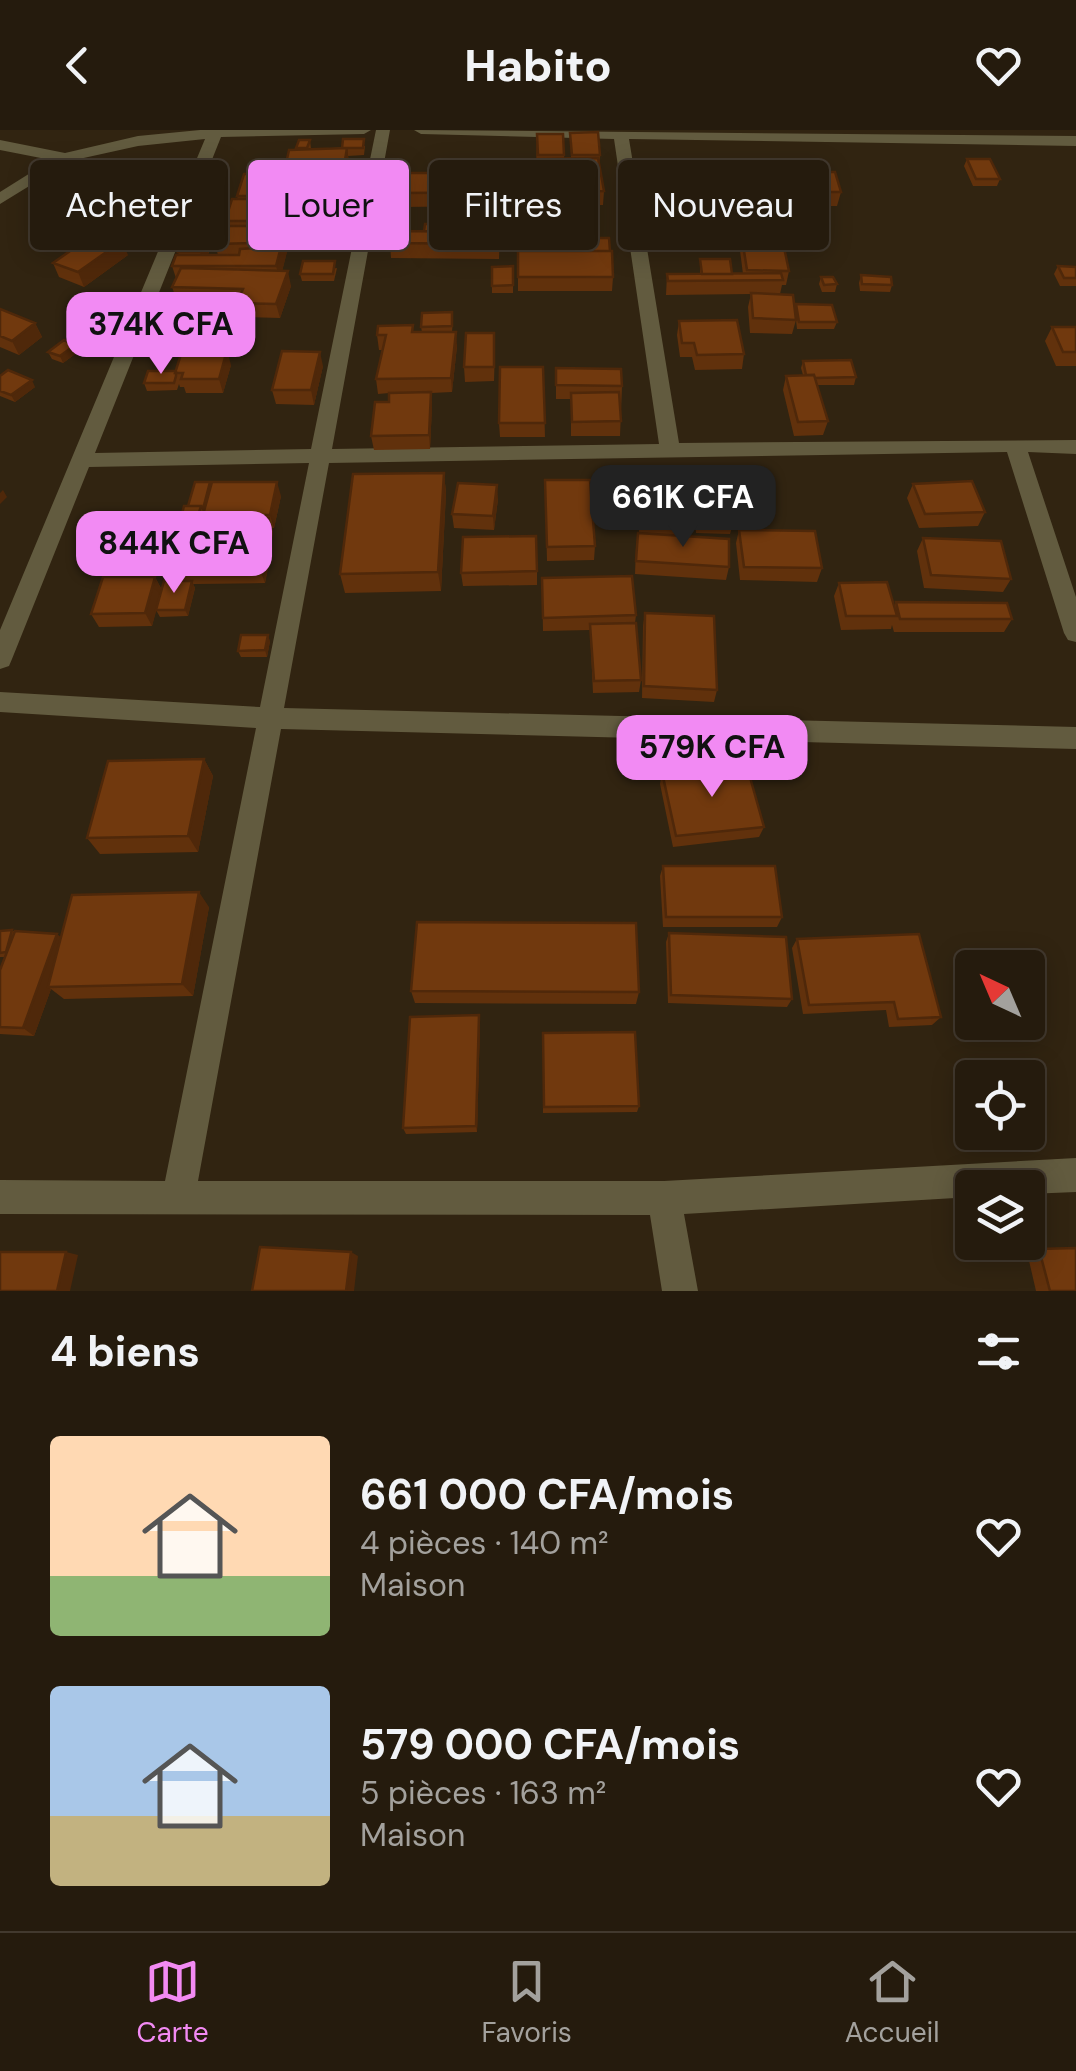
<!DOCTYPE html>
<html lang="fr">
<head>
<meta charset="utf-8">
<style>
  body { margin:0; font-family:"DM Sans",sans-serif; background:#31281b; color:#f1f3f6; height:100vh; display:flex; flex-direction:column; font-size:38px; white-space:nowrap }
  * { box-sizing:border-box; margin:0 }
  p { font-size:32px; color:#a3a19d }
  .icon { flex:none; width:55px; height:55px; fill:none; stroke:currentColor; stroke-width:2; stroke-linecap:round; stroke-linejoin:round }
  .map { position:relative; height:1161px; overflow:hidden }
  .sheet { display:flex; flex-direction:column; background:#251b0d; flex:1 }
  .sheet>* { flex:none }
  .banner { position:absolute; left:30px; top:30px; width:1018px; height:90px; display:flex; gap:20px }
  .needle { width:65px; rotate:316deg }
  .buttons { position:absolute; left:955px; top:820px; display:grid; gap:20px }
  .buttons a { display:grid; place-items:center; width:90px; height:90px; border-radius:10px; background:#251b0d; box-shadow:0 5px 25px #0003,0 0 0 2px #42392e; font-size:50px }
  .price { position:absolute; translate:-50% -85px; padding:0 22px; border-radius:20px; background:#f28af3; color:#111; font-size:32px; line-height:65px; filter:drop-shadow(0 2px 5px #0008) }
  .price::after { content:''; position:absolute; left:50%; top:60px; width:30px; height:22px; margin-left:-15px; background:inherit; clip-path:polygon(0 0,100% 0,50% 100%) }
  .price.current { background:#222; color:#fff }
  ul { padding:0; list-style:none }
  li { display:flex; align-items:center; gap:30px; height:250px; padding:0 50px }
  li span { display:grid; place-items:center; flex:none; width:280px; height:200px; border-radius:10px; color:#555 }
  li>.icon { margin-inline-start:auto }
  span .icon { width:120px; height:120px; fill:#fffc; stroke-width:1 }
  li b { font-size:42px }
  h2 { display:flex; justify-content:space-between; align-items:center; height:120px; padding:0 50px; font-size:42px }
  .chip { padding:0 35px; border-radius:10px; background:#251b0d; box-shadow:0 5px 25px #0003,0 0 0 2px #42392e; font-size:35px; line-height:90px }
  .chip.current { background:#f28af3; color:#111 }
  header { display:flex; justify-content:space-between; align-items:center; height:130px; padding:0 50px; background:#251b0d; font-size:45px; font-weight:800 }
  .tabs { display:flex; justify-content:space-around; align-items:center; height:140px; border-top:2px solid #42392e; background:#251b0d; font-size:28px; color:#a3a19d }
  .tabs a { display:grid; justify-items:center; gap:5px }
  .tabs .current { color:#f28af3 }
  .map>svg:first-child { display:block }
</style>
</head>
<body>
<header><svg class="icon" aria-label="back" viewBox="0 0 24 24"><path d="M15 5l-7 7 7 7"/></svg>Habito<svg class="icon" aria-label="heart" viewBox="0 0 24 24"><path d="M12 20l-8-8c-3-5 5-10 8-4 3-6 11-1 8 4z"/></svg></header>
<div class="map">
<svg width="1076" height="1161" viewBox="0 0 1076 1161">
  <rect width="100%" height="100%" fill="#312411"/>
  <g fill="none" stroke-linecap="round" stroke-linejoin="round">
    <path fill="#625b3f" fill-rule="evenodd" d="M200 0H371L364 4 221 7 95 323 311 319 376 0H390L332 319 659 314 614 9 421 4 414 0 1076 6V16L629 9 679 313 1076 310V324L1028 322 1076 467V512L1068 510 1064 503 1007 322 329 333 284 578 1076 597V619L281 599 198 1051H664L1076 1028V1062L1028 1064V1058H972V1067L684 1084 698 1161H662L650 1085 0 1084V1050L165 1051 256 598 0 582V562L260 577 309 333 89 337 12 529 9 536 0 539V500L205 9 138 16 70 31 0 74V62L51 30 0 20V10L65 23 138 6Z"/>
  </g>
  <path fill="#61310c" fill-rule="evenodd" d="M570 3 600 25 599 37 604 61 603 75H592L593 108 613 147 612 161H518V121H550V110H554L553 76H535L537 4 564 25V28H571ZM589 113 590 121H566V114Z
    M310 10 311 19 365 16 364 25 348 26 349 32 346 50 288 52 285 38 296 19Z
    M967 29 1000 49 997 56H973L964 36Z
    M666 33 715 61 713 75H676L679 89 678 96H656L653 80 654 73H669L665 47Z
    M727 42 841 62 837 76H729L725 56Z
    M280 44 283 58 280 67 297 82 282 141 291 156 280 188 241 187 237 173 177 171 172 157 176 148 172 136 179 125 178 122 216 99 208 125H218L215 114 227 96 225 91 238 69 237 66Z
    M530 50 531 114H500V76L400 77 399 63 465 51Z
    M730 82 773 99 772 103 789 141 786 155H782L780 164 795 179 796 174 837 192 834 199H797L796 190 792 204 750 203 748 177 751 164 666 165 667 144H700V129L732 144H743L739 113H731L730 110 729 116H700L699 107 700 100H728Z
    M464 102H500L499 129 391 128 390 113Z
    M128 125 84 157 59 147 53 133Z
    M513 136V163H492V137Z
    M1058 136 1076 137V156H1060L1054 144Z
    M337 138 334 151H302L300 144Z
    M861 145 892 155 890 162 860 161 859 153Z
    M821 147 837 154 835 162H822L819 154Z
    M0 179 35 193 42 207 19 225 0 217Z
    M453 189 452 202 457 216 452 262 431 263 432 276 430 319 374 320 371 306 389 272V263L378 264 376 249 382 220H379L377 205 422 202 421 197Z
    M679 191 744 224 742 239 695 240 692 227H680L677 205Z
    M1052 197H1076V236H1056L1045 211Z
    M75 215 78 222 63 233 52 229 48 222Z
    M495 217 494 251 465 252 464 237Z
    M803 231 856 247 854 255H817L828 291 823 305 794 306 783 260 786 246 803 245 801 238Z
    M231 235 223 263H186L184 257H180L179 254 177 260 147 261 144 253 176 241Z
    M323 236 314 275 276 274 272 260Z
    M543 237 545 307H500L499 293Z
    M556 238 622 256 620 306H571V269H556Z
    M0 246 35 257 15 272 0 266Z
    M694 340 734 390 730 404 696 403 692 354Z
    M638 341 682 393 680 406 729 437 726 450 635 444 636 417 638 403H639L637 355Z
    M444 343 446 363 441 461 345 463 340 444Z
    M545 350 595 416 594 430 547 431Z
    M913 354 985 382 978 396 919 398 907 368Z
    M211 355 281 366 274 398H272L273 401 271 415H265L270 428 265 453 193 454 195 458 188 486 160 487 156 480 152 496 99 497 91 484 155 447 162 460 168 451 163 441 179 416 180 410 177 403 188 376Z
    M498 369 494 400 454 398 452 384Z
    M739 400 822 438 817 452 740 450 736 413Z
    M923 408 1011 449 1003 462 924 458 917 421Z
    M537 441V455L463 456 461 443Z
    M542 448 636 485 635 493 641 550 639 562 593 563 590 500 543 501Z
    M839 453 894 477 896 472 1012 489 1004 502H894L892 495 891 499 841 500 834 466Z
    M645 483 717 560 714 572 642 568 643 496Z
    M270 511 267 527H241L238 521Z
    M204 629 213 646 198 722 100 724 87 708Z
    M662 642 764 697 759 707 673 717 660 654Z
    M663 736 782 787 777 797H663L660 746Z
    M209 777 193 866 64 869 51 859 34 906 0 904V840L5 827H0V801L12 800 15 802 61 807Z
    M669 803 792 869 787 877 668 873 666 812Z
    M797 809 941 887 932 895 889 897 886 880 803 884 792 818Z
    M411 861 639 862 636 874 415 873Z
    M480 893 477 1002 406 1004 403 998Z
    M543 903 639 976 637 982 543 983Z
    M1039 1119 1076 1161H1036L1027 1122Z"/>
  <path fill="#4f280a" d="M347 18 349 32 346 50 344 36Z
    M280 44 283 58 277 80 274 66Z
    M294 67 297 82 280 150 276 136Z
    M266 69 269 84 264 105 260 91Z
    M212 85 216 99 204 136 200 122Z
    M122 111 128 125 84 157 78 142Z
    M288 141 291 156 280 188 276 174Z
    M35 193 42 207 19 225 12 211Z
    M456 202 457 216 452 262 451 248Z
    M75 215 78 222 63 233 60 226Z
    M227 220 231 235 223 263 219 249Z
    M320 222 323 236 314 275 311 260Z
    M32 250 35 257 15 272 11 265Z
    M431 262 432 276 430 319 429 305Z
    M444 343 446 363 441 461 438 442Z
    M277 352 281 366 274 398 270 385Z
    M497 355 498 369 494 400 493 386Z
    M3 360 7 367 0 374V363Z
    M269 388 273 401 271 415 267 402Z
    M265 415 270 428 265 453 260 440Z
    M155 447 162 461 152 496 145 483Z
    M192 451 195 458 188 486 185 480Z
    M268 505 270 511 267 527 265 520Z
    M204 629 213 646 198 722 188 706Z
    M199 762 209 777 193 866 182 854Z
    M57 804 68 813 48 857 51 859 34 906 23 898Z
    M479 885 480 893 477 1002 476 996Z
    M66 1122 78 1125 70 1161H57Z
    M351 1122 358 1126 354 1161H346Z"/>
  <path fill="#71390e" stroke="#4f280a" stroke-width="2.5" d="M598 2 600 25H572L570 3Z
    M537 4H563L564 25H538Z
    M343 9H364L363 18H342Z
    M299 10H310L307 18H296Z
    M347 18 344 36 285 38 289 20Z
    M598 28 604 61 535 62 537 29Z
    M967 29H990L1000 49H976Z
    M710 32 715 61H671L666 33Z
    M727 42H835L841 62H731Z
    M401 43H464L463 51 530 50V62L399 63Z
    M244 44H280L274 66H237Z
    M553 66H591L594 99 555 100Z
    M270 67H294L276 136H172L176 125H239L240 119 256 118Z
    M232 69H266L260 91H225Z
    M500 70H531V100H500Z
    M654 73H676L679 89H656Z
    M768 81 773 99H733L730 82Z
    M191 85H212L200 122H178Z
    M425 94H464L463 102 424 101Z
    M220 96H259L254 113 215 114Z
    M700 100H729L730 109H701Z
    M392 101 500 102 499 114 390 113Z
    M97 102 122 111 78 142 53 133Z
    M741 102 781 103 789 141 747 140Z
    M589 108H609L610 121H590Z
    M566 109V115H550V110Z
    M518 121H612L613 147H518Z
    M700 129H730L732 144H702Z
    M303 131H335L333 144H300Z
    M513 136V155L492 156V137Z
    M1058 136 1076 137V148H1064Z
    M181 138 288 141 276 174 237 173 243 159 172 157Z
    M781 143 783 150 668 151 667 144Z
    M861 145 891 147 892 155 862 154Z
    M821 147H833L837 154 824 155Z
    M751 163 793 165 796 190 753 188Z
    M796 174 832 175 837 192H799Z
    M0 179 35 193 12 211 0 206Z
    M452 182V196L421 197 422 183Z
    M737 190 744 224 697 225 694 213H682L679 191Z
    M413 195 412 202H456L451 248 376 249 386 205H377L378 196Z
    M1052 197H1076V222H1063Z
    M466 203H494V237H464Z
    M64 210 75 215 60 226 48 222Z
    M227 220 219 249H181L183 243H175L182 221Z
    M282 221 320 222 311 260H272Z
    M851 230 856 247 815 248 814 245H806L803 231Z
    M500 237H543L545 293H499Z
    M556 238 621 239 622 256 556 255Z
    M8 240 32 250 11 265 0 261V246Z
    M148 241H176V246L174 253H144Z
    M814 245 828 291 798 292 786 246Z
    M431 262 429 305 371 306 375 272H389V263Z
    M619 262 621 291 572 292 571 263Z
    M694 340 728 341 734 390 698 389Z
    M638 341 678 342 682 393H641Z
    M444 343 438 442 340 444 353 344Z
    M545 350H590L595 416 547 417Z
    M972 351 985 382 925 384 913 354Z
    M195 352H210L203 379 201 376H188Z
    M212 352H277L270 385H203Z
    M458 353 497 355 493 386 452 384Z
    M184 376H201L197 389 269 388 267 402 177 403Z
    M739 400 815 401 822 438 744 437Z
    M638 403 729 409V437L636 431Z
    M181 405H195L192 416H200L202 407H212L209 415H219L221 406H232L230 415H239L241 405H253L251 415H265L260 440 163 441 170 416H179Z
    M536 406 537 441 461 443 463 407Z
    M923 408 1001 411 1011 449 931 445Z
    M632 446 636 485 543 488 542 448Z
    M103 447H155L145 483 91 484Z
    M164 451H192L185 480H156Z
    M887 452 897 486H846L839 453Z
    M896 472 1007 473 1012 489H900Z
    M645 483 714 486 717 560 644 556Z
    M636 493 641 550 594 551 590 494Z
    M241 505H268L265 520 238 521Z
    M204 629 188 706 87 708 108 631Z
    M746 633 764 697 676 706 662 642Z
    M663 736H775L782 787H666Z
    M199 762 182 854 48 857 72 765Z
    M417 792 636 793 639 862 411 861Z
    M12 800 6 822 0 823V801Z
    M15 801 57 804 23 898 0 897V840Z
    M669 803 786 807 792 869 671 865Z
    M919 804 941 887 898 889 894 872 809 875 797 809Z
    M479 885 476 996 403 998 410 887Z
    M635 902 639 976 544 977 543 903Z
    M260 1117 351 1122 346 1161H252Z
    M1076 1118V1161H1050L1039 1119Z
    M0 1122H66L57 1161H0Z"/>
</svg>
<div class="buttons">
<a><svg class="needle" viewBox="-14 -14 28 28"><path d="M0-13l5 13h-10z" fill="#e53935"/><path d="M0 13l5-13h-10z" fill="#a3a19d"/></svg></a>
<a><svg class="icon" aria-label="locate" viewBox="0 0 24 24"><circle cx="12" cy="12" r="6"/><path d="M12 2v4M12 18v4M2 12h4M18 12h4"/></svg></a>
<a><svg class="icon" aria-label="layers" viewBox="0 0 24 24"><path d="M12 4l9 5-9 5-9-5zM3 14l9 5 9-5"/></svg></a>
</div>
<b class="price" style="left:161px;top:247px">374K CFA</b>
<b class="price current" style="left:683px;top:420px">661K CFA</b>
<b class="price" style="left:174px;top:466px">844K CFA</b>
<b class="price" style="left:712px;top:670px">579K CFA</b>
<div class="banner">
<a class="chip">Acheter</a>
<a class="chip current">Louer</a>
<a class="chip">Filtres</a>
<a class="chip">Nouveau</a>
</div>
</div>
<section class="sheet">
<h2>4 biens<svg class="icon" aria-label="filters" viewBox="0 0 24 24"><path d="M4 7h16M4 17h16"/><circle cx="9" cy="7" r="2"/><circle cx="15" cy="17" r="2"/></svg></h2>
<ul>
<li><span style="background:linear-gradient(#ffd9b3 70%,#8fb573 0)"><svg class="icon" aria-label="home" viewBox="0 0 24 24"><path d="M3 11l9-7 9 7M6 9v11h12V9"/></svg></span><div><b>661 000 CFA/mois</b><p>4 pièces · 140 m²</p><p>Maison</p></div><svg class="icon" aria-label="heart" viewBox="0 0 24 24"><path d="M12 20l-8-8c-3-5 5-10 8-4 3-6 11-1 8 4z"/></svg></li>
<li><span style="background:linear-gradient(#a9c7e8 65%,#c2b280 0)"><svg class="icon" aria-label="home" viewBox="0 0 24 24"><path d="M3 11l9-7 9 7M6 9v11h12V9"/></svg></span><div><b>579 000 CFA/mois</b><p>5 pièces · 163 m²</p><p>Maison</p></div><svg class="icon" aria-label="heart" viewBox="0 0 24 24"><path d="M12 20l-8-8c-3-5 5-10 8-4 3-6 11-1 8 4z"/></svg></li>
</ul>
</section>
<nav class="tabs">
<a class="current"><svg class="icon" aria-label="map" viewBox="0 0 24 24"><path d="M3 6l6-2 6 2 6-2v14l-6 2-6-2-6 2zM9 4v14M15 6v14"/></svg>Carte</a>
<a><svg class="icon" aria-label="saved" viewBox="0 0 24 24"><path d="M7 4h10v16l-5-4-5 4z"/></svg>Favoris</a>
<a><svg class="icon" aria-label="home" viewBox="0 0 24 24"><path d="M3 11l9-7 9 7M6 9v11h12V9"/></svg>Accueil</a>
</nav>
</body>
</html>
